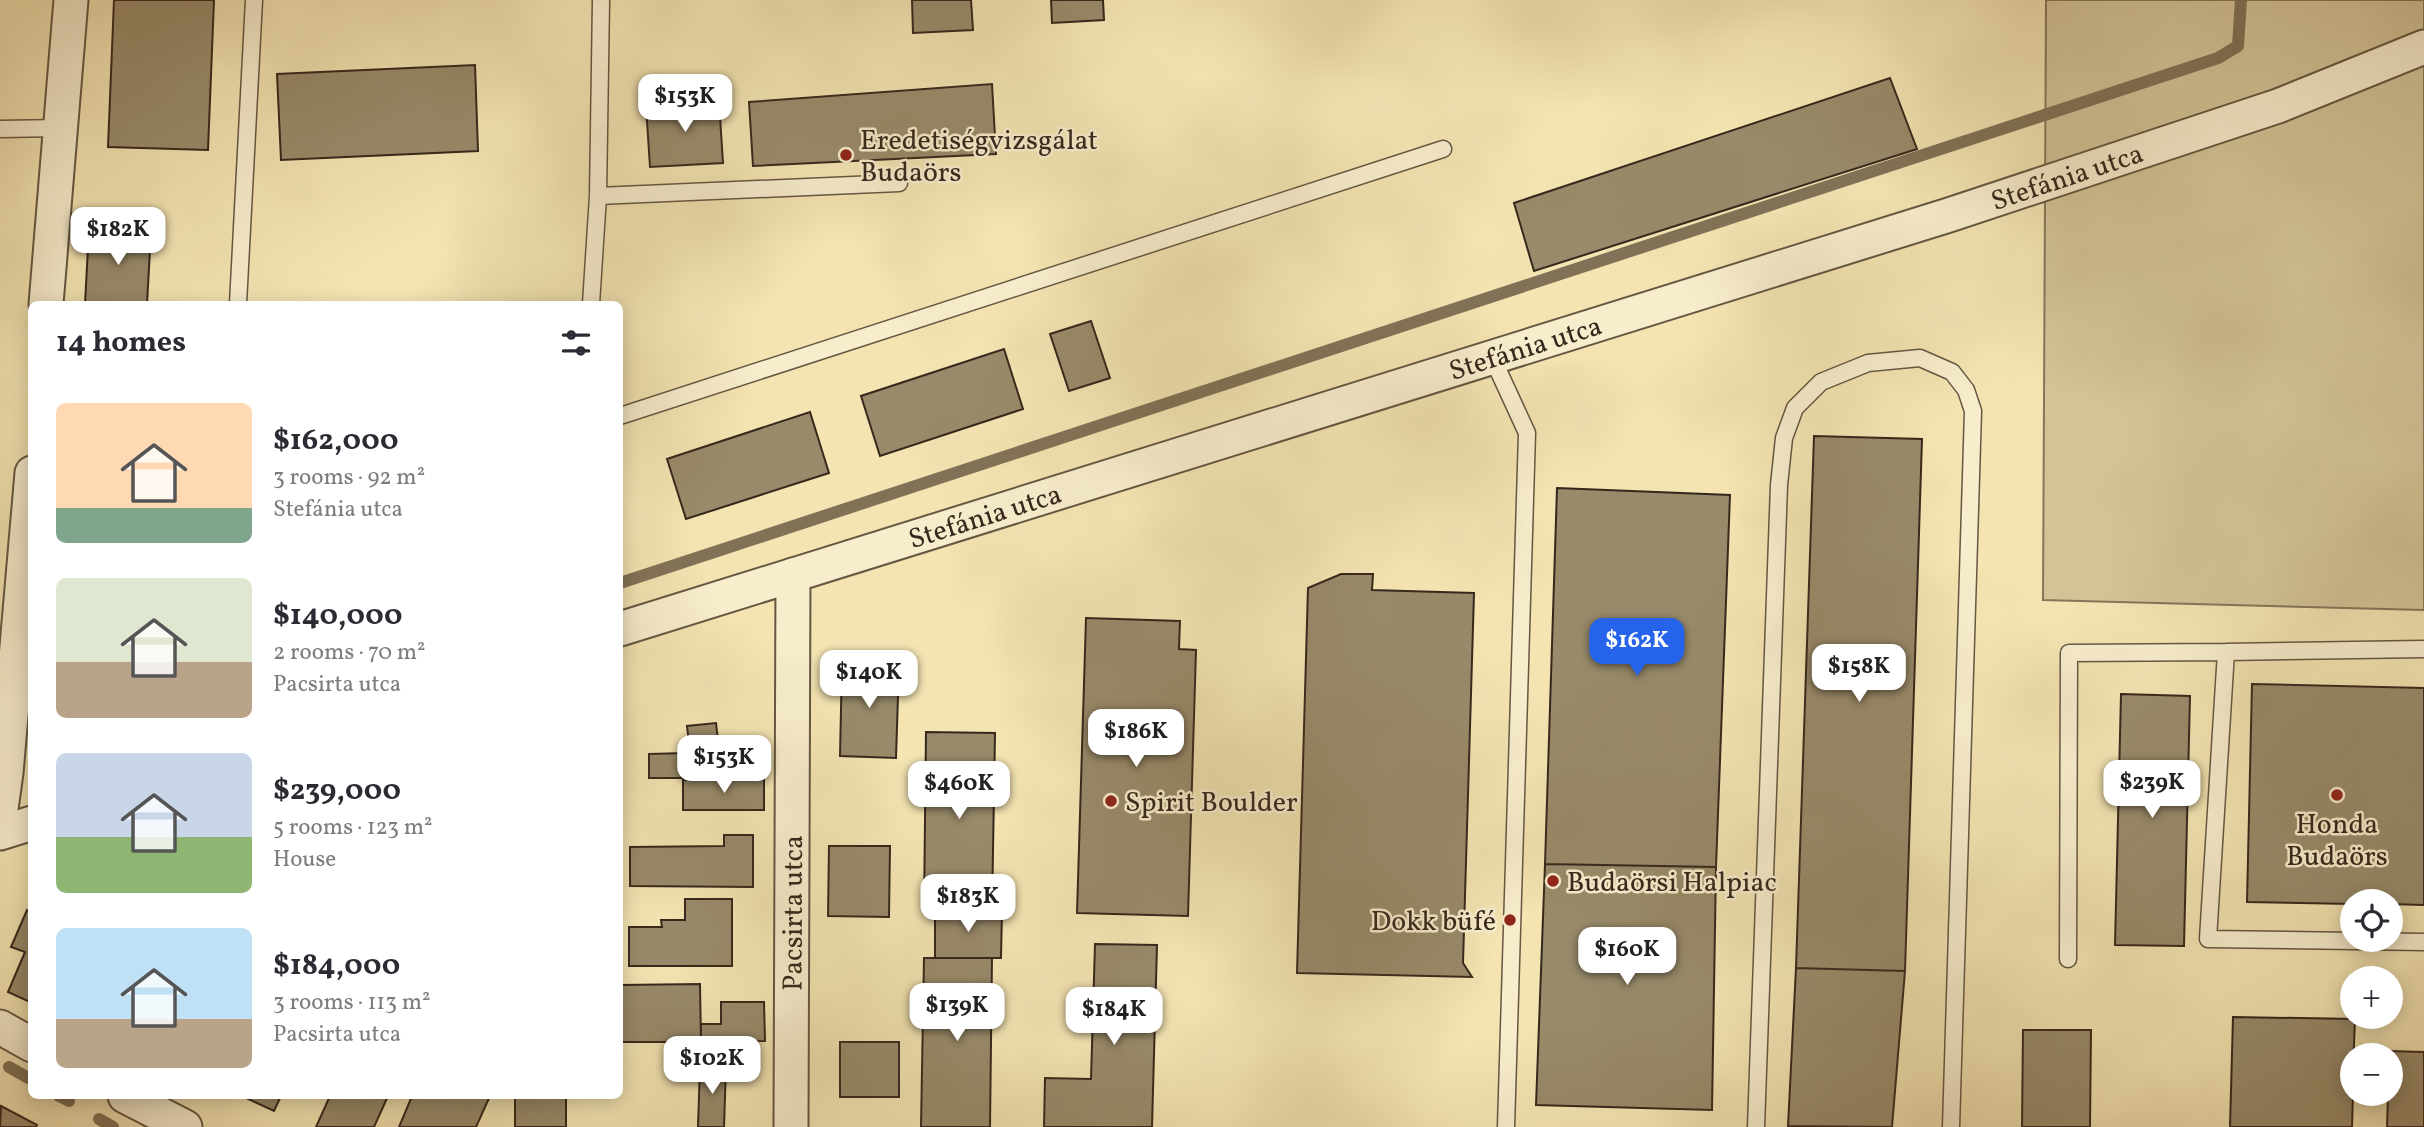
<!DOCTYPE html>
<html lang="en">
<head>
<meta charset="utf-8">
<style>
  body { margin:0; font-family:Vollkorn,serif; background:#f2f2f3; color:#2b2b33; height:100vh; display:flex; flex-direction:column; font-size:26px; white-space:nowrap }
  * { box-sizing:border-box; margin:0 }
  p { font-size:23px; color:#7c7c81 }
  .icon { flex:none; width:38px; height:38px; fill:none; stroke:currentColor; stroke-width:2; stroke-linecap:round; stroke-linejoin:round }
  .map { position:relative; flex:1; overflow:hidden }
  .details { position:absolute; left:28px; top:301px; width:595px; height:798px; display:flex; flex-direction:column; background:#fff; border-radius:10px; box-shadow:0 4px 18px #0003 }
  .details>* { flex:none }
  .fabs { position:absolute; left:2340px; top:889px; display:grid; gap:14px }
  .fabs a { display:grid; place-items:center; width:63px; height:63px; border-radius:50%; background:#fff; box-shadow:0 4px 18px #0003; font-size:35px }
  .price { position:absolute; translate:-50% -60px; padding:0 16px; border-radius:14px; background:#fff; color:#222; font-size:23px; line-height:46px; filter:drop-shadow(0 2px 4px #0008) }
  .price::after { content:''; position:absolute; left:50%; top:42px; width:21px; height:16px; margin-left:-10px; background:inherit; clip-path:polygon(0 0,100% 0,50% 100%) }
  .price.active { background:#2563eb; color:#fff }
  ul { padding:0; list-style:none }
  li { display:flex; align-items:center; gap:21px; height:175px; padding:0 28px }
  li span { display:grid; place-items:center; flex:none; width:196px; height:140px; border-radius:10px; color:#555 }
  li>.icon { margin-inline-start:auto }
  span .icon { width:84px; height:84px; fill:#fffc; stroke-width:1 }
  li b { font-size:30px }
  h2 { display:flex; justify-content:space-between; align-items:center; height:84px; padding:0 28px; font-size:30px }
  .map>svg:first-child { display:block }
</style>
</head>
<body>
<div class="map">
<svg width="2424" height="1127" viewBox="0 0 2424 1127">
  <rect width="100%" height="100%" fill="#f3e4b2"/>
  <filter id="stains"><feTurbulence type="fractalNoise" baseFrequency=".00286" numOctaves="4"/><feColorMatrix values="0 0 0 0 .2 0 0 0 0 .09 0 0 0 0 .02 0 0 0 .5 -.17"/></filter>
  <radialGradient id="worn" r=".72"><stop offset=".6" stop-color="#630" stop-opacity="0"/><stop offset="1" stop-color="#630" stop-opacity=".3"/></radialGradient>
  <path fill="#d3c498" stroke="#84765a" stroke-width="2" d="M2046 0H2424V610L2043 600Z"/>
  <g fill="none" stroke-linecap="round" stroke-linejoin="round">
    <path stroke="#817257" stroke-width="12" d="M620 583 2218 58 2238 46 2241 0
      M9 1067 32 1080
      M59 1096 69 1101
      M99 1119 113 1127"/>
  </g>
  <path fill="#988a6a" stroke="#36281c" stroke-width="2" d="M114 0H214L208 150 108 147Z
    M912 0H971L973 30 913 33Z
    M1051 0H1103L1104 20 1052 23Z
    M475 65 478 151 281 160 277 74Z
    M1890 78 1917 149 1534 271 1514 203Z
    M992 84 996 154 753 166 749 102Z
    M719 101 723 163 650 167 646 106Z
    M89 229 151 232 147 304H85Z
    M1091 321 1110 378 1069 391 1050 334Z
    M1004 349 1023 409 880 456 861 396Z
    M810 412 829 473 686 519 667 459Z
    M1814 436 1922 439 1905 971 1796 968Z
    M1557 488 1730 495 1716 867 1545 864Z
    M1341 574H1373L1372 590 1474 593 1463 963 1472 977 1297 973 1308 588Z
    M1086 618 1180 621 1179 649 1196 650 1188 916 1077 913Z
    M842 663 899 665 896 758 840 756Z
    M2252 684 2424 688V905L2390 904V901H2352V904L2247 902Z
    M2121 694 2190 696 2184 946 2115 945Z
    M716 723 720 758 691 761 687 726Z
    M926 732 995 733 992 910 924 909Z
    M686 753V778H649V754Z
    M764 779V810H683V780Z
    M724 835H753V887L630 886V847L724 846Z
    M829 846H890L889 917 828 916Z
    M1545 864 1716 867 1712 1110 1536 1105Z
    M685 899H732V966H629V927H662L661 920H685Z
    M27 910 32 912V1003L8 992 25 952 11 947Z
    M935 910H1002L1001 958H935Z
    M1095 944 1157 945 1152 1127H1044L1045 1078 1091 1079Z
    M924 958H992L990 1127H921Z
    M1796 968 1905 971 1892 1127 1788 1126Z
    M700 984 701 1042H620V985Z
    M721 1002H764L765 1041 701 1042V1024H721Z
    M2233 1017 2355 1019 2352 1094H2390L2389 1051 2424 1052V1127H2387L2388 1095 2353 1094 2352 1127H2230Z
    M2023 1030H2091L2090 1127H2022Z
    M840 1042H899V1097H840Z
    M700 1066H726L724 1127H698Z
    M242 1096H281L274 1111Z
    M330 1096H388L374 1127H316Z
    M412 1096H490L476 1127H399Z
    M515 1096H566V1127H515Z
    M1 1106 37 1125 36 1127H0Z"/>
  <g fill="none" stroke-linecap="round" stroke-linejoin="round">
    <g stroke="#655742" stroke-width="19">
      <path id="service" d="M0 129 61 128
        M598 196 899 183
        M238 304 254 0
        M591 304 598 196 601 0
        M1492 357 1527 433 1506 1127
        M620 416 1443 149
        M2424 649 2226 652 2208 939 2424 942
        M2068 959 2069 653 2226 652
        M1756 1127 1779 485 1784 438 1795 408 1821 382 1868 363 1920 358 1952 372 1966 390 1973 411 1951 1127"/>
    </g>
    <g stroke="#655742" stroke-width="37">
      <g id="minor">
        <path d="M46 304 71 0"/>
        <path id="s1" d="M620 629 1949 215 2278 106 2424 47"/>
        <path d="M0 816 6 773 32 473"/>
        <path d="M0 833 32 823"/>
        <path d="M0 1027 32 1045"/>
        <path d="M125 1096 185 1127"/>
        <path id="s2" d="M791 1127 793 575"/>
      </g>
    </g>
    <use href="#service" stroke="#f7edcd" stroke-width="16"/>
    <use href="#minor" stroke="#f7edcd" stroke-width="33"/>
  </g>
  <g fill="#8f2418" stroke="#f7edcd" stroke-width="2.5">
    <circle cx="846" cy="155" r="7"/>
    <circle cx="2337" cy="795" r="7"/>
    <circle cx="1111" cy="801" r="7"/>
    <circle cx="1553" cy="881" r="7"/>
    <circle cx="1510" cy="920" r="7"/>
  </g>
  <g text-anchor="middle" stroke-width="5" stroke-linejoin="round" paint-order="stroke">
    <g font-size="28" fill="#36281c" stroke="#f7edcd" text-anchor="start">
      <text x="860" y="149">Eredetiségvizsgálat<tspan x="860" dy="32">Budaörs</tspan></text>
      <text x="1125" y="811">Spirit Boulder</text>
      <text x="2337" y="833" text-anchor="middle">Honda<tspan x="2337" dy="32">Budaörs</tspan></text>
      <text x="1567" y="891">Budaörsi Halpiac</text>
      <text x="1496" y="930" text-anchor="end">Dokk büfé</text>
    </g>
    <g font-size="28" fill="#36281c" stroke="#f7edcd">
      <text dy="10" stroke="none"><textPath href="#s1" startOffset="1516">Stefánia utca</textPath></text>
      <text dy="10" stroke="none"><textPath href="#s1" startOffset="948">Stefánia utca</textPath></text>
      <text dy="10" stroke="none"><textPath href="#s1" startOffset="382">Stefánia utca</textPath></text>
      <text dy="10" stroke="none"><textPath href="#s2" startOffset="214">Pacsirta utca</textPath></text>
    </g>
  </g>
  <rect width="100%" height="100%" filter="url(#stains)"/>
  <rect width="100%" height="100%" fill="url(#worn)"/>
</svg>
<div class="fabs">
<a><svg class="icon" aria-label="locate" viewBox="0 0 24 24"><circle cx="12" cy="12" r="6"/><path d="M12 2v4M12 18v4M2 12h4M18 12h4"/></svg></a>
<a>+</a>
<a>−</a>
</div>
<b class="price" style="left:685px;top:134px">$153K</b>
<b class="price" style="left:118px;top:267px">$182K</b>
<b class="price active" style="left:1637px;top:678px">$162K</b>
<b class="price" style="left:1859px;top:704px">$158K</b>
<b class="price" style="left:869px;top:710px">$140K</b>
<b class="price" style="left:1136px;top:769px">$186K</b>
<b class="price" style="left:724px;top:795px">$153K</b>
<b class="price" style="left:2152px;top:820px">$239K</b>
<b class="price" style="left:959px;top:821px">$460K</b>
<b class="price" style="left:968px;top:934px">$183K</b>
<b class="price" style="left:1627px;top:987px">$160K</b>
<b class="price" style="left:957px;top:1043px">$139K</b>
<b class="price" style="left:1114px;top:1047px">$184K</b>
<b class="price" style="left:712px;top:1096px">$102K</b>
<section class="details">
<h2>14 homes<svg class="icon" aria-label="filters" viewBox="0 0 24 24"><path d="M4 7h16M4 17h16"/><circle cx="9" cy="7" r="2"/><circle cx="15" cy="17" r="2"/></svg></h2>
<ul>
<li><span style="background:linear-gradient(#ffd9b3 75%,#7fa58c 0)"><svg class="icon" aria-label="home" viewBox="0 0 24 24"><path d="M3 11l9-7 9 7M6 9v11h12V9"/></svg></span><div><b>$162,000</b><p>3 rooms · 92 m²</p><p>Stefánia utca</p></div></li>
<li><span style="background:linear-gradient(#dfe7d0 60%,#b9a48a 0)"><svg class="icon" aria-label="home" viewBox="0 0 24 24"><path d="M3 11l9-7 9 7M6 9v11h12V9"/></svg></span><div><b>$140,000</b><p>2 rooms · 70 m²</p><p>Pacsirta utca</p></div></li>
<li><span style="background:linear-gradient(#c9d6e8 60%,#8fb573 0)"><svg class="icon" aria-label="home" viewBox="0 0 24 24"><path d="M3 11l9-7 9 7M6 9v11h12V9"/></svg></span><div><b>$239,000</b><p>5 rooms · 123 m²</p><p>House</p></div></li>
<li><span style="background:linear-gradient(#bfe0f5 65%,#b9a48a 0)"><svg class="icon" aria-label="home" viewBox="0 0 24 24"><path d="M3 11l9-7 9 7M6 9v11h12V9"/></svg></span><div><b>$184,000</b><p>3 rooms · 113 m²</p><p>Pacsirta utca</p></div></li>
</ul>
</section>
</div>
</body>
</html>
